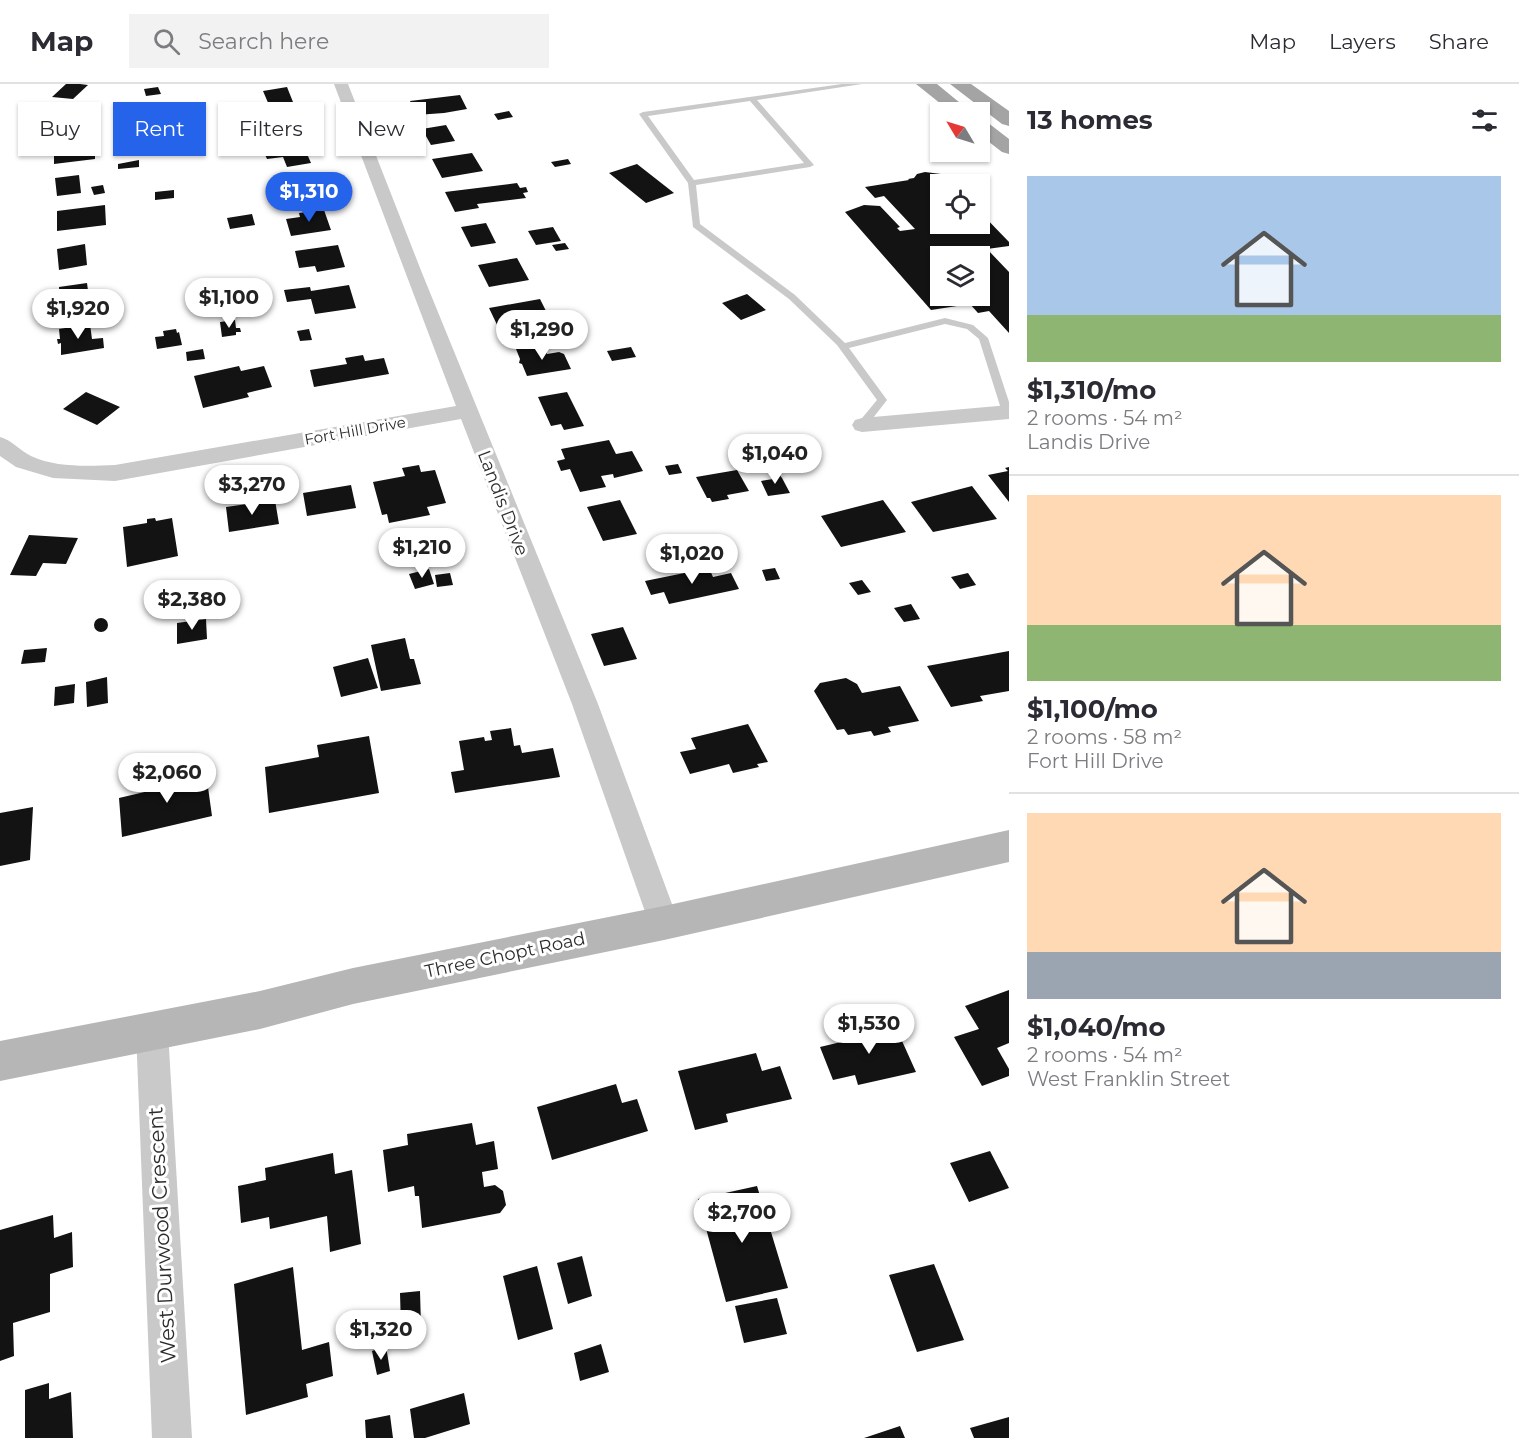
<!DOCTYPE html>
<html lang="en">
<head>
<meta charset="utf-8">
<style>
  body { margin:0; font-family:Montserrat,sans-serif; background:#f2f2f3; color:#2b2b33; height:100vh; display:flex; flex-direction:column; font-size:22px; white-space:nowrap }
  * { box-sizing:border-box; margin:0 }
  p { font-size:20px; color:#7c7c81 }
  .icon { flex:none; width:33px; height:33px; fill:none; stroke:currentColor; stroke-width:2; stroke-linecap:round; stroke-linejoin:round }
  .map { position:relative; flex:1; overflow:hidden }
  .sheet { display:flex; flex-direction:column; background:#fff; width:510px }
  .sheet>* { flex:none }
  .top-card { position:absolute; left:18px; top:18px; width:570px; height:54px; display:flex; gap:12px }
  .needle { width:39px; rotate:308deg }
  .buttons { position:absolute; left:930px; top:18px; display:grid; gap:12px }
  .buttons a { display:grid; place-items:center; width:60px; height:60px; border-radius:0px; background:#fff; box-shadow:0 2px 4px #0004; font-size:30px }
  .price { position:absolute; translate:-50% -51px; padding:0 14px; border-radius:21px; background:#fff; color:#222; font-size:20px; line-height:39px; filter:drop-shadow(0 2px 3px #0008) }
  .price::after { content:''; position:absolute; left:50%; top:36px; width:18px; height:14px; margin-left:-9px; background:inherit; clip-path:polygon(0 0,100% 0,50% 100%) }
  .price.selected { background:#2563eb; color:#fff }
  ul { padding:0; list-style:none }
  li { display:grid; align-content:center; gap:12px; height:318px; padding:0 18px }
  li+li { border-top:2px solid #e1e1e2 }
  li span { display:grid; place-items:center; height:186px; border-radius:0px; color:#555 }
  li>.icon { margin-inline-start:auto }
  span .icon { width:108px; height:108px; fill:#fffc; stroke-width:1 }
  li b { font-size:26px }
  h2 { display:flex; justify-content:space-between; align-items:center; height:72px; padding:0 18px; font-size:26px }
  .tag { padding:0 21px; border-radius:0px; background:#fff; box-shadow:0 2px 4px #0004; font-size:21px; line-height:54px }
  .tag.selected { background:#2563eb; color:#fff }
  header { display:flex; align-items:center; gap:36px; box-sizing:border-box; height:84px; padding:0 30px; background:#fff; border-bottom:2px solid #e1e1e2 }
  header strong { font-size:28px }
  nav { display:flex; gap:33px; margin-inline-start:auto; font-size:21px }
  .search { width:420px; height:54px; background:#f2f2f3; display:flex; align-items:center; gap:15px; box-sizing:border-box; padding:0 21px; border-radius:0px; color:#7c7c81; font-size:22px }
  main { display:flex; flex:1; min-height:0 }
  .map>svg:first-child { display:block }
</style>
</head>
<body>
<header>
<strong>Map</strong>
<div class="search"><svg class="icon" aria-label="search" viewBox="0 0 24 24"><circle cx="10" cy="10" r="6"/><path d="M15 15l6 6"/></svg>Search here</div>
<nav><a>Map</a><a>Layers</a><a>Share</a></nav>
</header>
<main>
<div class="map">
<svg width="1009" height="1354" viewBox="0 0 1009 1354">
  <rect width="100%" height="100%" fill="#fff"/>
  <path fill="#131313" fill-rule="evenodd" d="M66 0H80L88 1 73 15 52 13Z
    M158 3 161 10 146 12 144 5Z
    M287 3 293 18 269 21 263 7Z
    M460 11 467 25 444 29 416 31 410 17Z
    M509 27 513 33 498 36 494 30Z
    M77 30 79 40 86 39 87 44 55 49 52 34Z
    M297 31 301 47 276 50 273 40 260 42 258 35Z
    M446 41 455 57 431 61 422 45Z
    M79 59 80 67 95 66V75L54 80V63Z
    M280 61 282 66 304 63 311 79 287 83 283 73 267 75 262 64Z
    M472 69 483 87 442 94 432 75Z
    M568 75 571 80 555 83 551 78Z
    M139 76V83L118 85V80Z
    M637 80 674 109 646 119 609 89Z
    M925 88 941 90 947 96 956 95 968 100H940V140H980V128L1009 158V162L987 165 1009 188V249L989 227 978 229 970 220 931 226 845 128 864 121 880 122 900 143 897 144 900 147 915 145 884 112 875 114 865 103 909 96 908 95 914 94 917 90ZM940 172H980V212H940Z
    M79 91 81 109 57 112 55 94Z
    M314 92 320 110 280 116 274 98Z
    M517 99 520 104 526 103 528 108 523 109 526 114 477 120 479 124 455 128 445 108Z
    M103 101 105 109 94 111 91 103Z
    M174 106V114L155 116V108Z
    M105 121 106 141 57 147V127Z
    M324 126 331 146 291 152 286 135 300 133 299 129Z
    M252 130 255 141 230 145 227 134Z
    M486 139 496 159 471 163 461 143Z
    M553 143 561 157 536 161 528 147Z
    M565 159 569 165 556 167 552 161Z
    M85 160 87 181 59 186 57 165Z
    M338 161 345 183 317 188 315 182 299 184 295 167Z
    M517 174 529 196 489 203 478 181Z
    M87 199 90 222 60 227 59 203Z
    M349 201 356 224 315 230 311 215 287 218 284 206 310 203 311 207Z
    M747 210 766 226 741 236 722 219Z
    M540 215 548 231 557 230 561 237 500 247 489 224Z
    M235 236 236 244H240L241 248H236V251L222 253 220 238Z
    M90 240 92 255 103 254 104 264 61 271V259L58 260 57 255H60L59 245Z
    M176 245 177 249 179 248 182 261 157 265 155 253 164 252 163 247Z
    M309 245 312 256 300 257 297 247Z
    M543 261 547 270 559 268 564 270 571 285 527 292 522 280 519 279 520 275 516 265Z
    M631 263 636 273 612 277 607 267Z
    M203 265 205 275 187 277 186 268Z
    M363 271 365 277 384 274 389 290 314 303 310 286 347 280 345 274Z
    M239 282 241 287 264 282 272 303 247 309 249 313 203 324 194 292Z
    M86 308 120 323 97 341 63 325Z
    M567 308 584 342 564 346 561 340 551 342 538 313Z
    M609 356 616 370 632 367 643 387 614 394 613 390 601 392 606 403 580 408 570 385 561 387 557 377 565 375 561 365Z
    M747 364 753 373 743 375 737 366Z
    M678 380 682 389 669 391 665 382Z
    M419 381 421 388 435 386 446 419 427 423 430 431 389 439 387 430 382 431 373 398 405 392 402 384Z
    M1009 383V418L988 391 1008 387 1005 384Z
    M775 385 782 394 790 409 768 412 761 397 773 395 768 386Z
    M737 386 749 407 727 411 729 415 712 418 710 414H707L696 393Z
    M351 401 356 424 307 432 303 409Z
    M972 402 997 435 933 448 911 418Z
    M275 416 279 440 229 448 226 423Z
    M620 416 637 450 603 457 587 423Z
    M883 416 906 448 841 463 821 432Z
    M155 434 156 437 172 434 178 472 127 483 123 443 147 439V435Z
    M29 451 78 454 66 480 43 479 36 492 10 491Z
    M709 484 713 493 731 489 739 505 669 520 664 508 651 511 645 497Z
    M775 484 780 495 766 497 762 486Z
    M429 485 434 500 415 505 409 490Z
    M450 489 453 501 437 503 435 491Z
    M968 489 976 501 960 505 951 493Z
    M862 496 871 508 858 511 849 499Z
    M911 520 920 535 904 538 894 524Z
    M203 523 205 532 192 535 190 526Z
    M94 541a7 7 0 1 1 14 0a7 7 0 1 1-14 0Z
    M206 535 207 555 177 560V539Z
    M623 543 637 575 604 582 591 550Z
    M405 554 410 575H414L421 600 381 607 371 561Z
    M47 564 45 578 21 580 24 566Z
    M1009 567V607L980 612 983 617 951 623 927 582Z
    M368 574 378 604 341 613 333 583Z
    M107 593 108 619 87 623 86 598Z
    M846 594 857 600 862 609 900 602 919 637 888 643 891 648 874 652 871 647 848 651 844 645 837 646 814 607 820 599Z
    M75 600 74 619 54 622 55 603Z
    M748 640 768 678 757 680 759 683 733 689 729 680 690 690 680 668 696 665 691 654Z
    M511 644 514 662 520 661 522 669 553 664 560 693 455 709 451 688 464 686 459 657 484 653 485 657 492 656 490 647Z
    M369 652 379 709 269 729 265 683 319 673 317 661Z
    M205 682 212 732 122 753 119 714 170 702 169 690Z
    M33 723 30 776 0 782V729Z
    M1009 906V959L997 964 1009 985V992L982 1002 954 953 979 945 965 922Z
    M893 937 916 988 858 1001 855 991 833 996 820 963 841 958 838 949Z
    M756 969 762 987 780 982 792 1015 726 1030 728 1038 695 1046 678 987Z
    M616 1000 622 1019 637 1015 648 1047 552 1076 537 1023Z
    M472 1039 476 1061 494 1057 498 1085 482 1088 484 1103 495 1101 503 1107 506 1121 500 1129 422 1144 419 1112H415L414 1102 388 1108 383 1066 408 1061 407 1050Z
    M990 1067 1009 1104 969 1118 950 1079Z
    M333 1069 335 1090 352 1086 361 1160 330 1168 327 1132 270 1145 269 1133 241 1139 238 1102 266 1096 265 1084Z
    M757 1102 788 1204 726 1218 698 1115Z
    M53 1131 54 1154 72 1148 73 1183 50 1190V1228L13 1239 14 1272 0 1277V1146Z
    M582 1172 592 1212 568 1220 557 1179Z
    M934 1180 964 1256 917 1268 889 1191Z
    M537 1182 553 1245 518 1256 503 1192Z
    M293 1183 302 1266 329 1258 333 1292 306 1300 308 1313 246 1331 234 1200Z
    M420 1207 421 1242 401 1244 400 1209Z
    M777 1214 787 1250 744 1259 735 1222Z
    M601 1260 609 1288 580 1297 574 1269Z
    M386 1262 390 1287 377 1291 372 1267Z
    M49 1299V1315L71 1308 73 1354H25V1306Z
    M464 1309 470 1340 425 1354H414L410 1325Z
    M390 1331 393 1354H366L365 1336Z
    M1009 1333V1354H974L970 1344Z
    M900 1342 905 1354H864Z"/>
  <g fill="none" stroke-linecap="round" stroke-linejoin="round">
    <path fill="#c9c9c9" fill-rule="evenodd" d="M842 0H862L757 16 814 81 810 83 696 101 700 140 795 211 845 259 945 234 973 241 988 254 1009 318V331L1002 328 979 255 967 245 945 240 849 264 887 316 866 343H858V339L877 316 837 261 789 215 693 143 688 99 639 30 643 28ZM750 17 804 79 694 96 648 32Z"/>
    <path fill="#c9c9c9" fill-rule="evenodd" d="M334 0H348L422 189 598 620 679 839 675 849 664 853 653 849 649 839 572 620 461 335 115 397 53 394 16 383 0 372V353C12 356 20 367 31 372 57 384 88 382 115 381L456 322Z
      M1009 321V335L862 348 855 346 852 341 855 336 862 334Z
      M152 931 163 936 168 947 192 1354H152L136 947 141 936Z"/>
    <path fill="#b6b6b6" fill-rule="evenodd" d="M1009 746V778L664 856 353 920 260 945 0 997V957L260 907 353 884 664 822Z"/>
    <path fill="#a4a4a4" fill-rule="evenodd" d="M916 0H937L971 28H951Z
      M950 0H971L1009 27V42L1002 40Z
      M980 36 987 38 1009 55V70L1002 68 980 51Z"/>
  </g>
  <g text-anchor="middle" stroke-width="6" stroke-linejoin="round" paint-order="stroke">
    <g font-size="15" fill="#2c2c2c" stroke="#fff">
      <text transform="translate(355 347) rotate(-10)" y="5">Fort Hill Drive</text>
    </g>
    <g font-size="18" fill="#2c2c2c" stroke="#fff">
      <text transform="translate(503 419) rotate(69)" y="6">Landis Drive</text>
      <text transform="translate(505 871) rotate(-12)" y="6">Three Chopt Road</text>
    </g>
    <g font-size="21" fill="#2c2c2c" stroke="#fff">
      <text transform="translate(162 1151) rotate(-93)" y="7">West Durwood Crescent</text>
    </g>
  </g>
</svg>
<div class="buttons">
<a><svg class="needle" viewBox="-14 -14 28 28"><path d="M0-13l5 13h-10z" fill="#e53935"/><path d="M0 13l5-13h-10z" fill="#7c7c81"/></svg></a>
<a><svg class="icon" aria-label="locate" viewBox="0 0 24 24"><circle cx="12" cy="12" r="6"/><path d="M12 2v4M12 18v4M2 12h4M18 12h4"/></svg></a>
<a><svg class="icon" aria-label="layers" viewBox="0 0 24 24"><path d="M12 4l9 5-9 5-9-5zM3 14l9 5 9-5"/></svg></a>
</div>
<b class="price selected" style="left:309px;top:139px">$1,310</b>
<b class="price" style="left:229px;top:245px">$1,100</b>
<b class="price" style="left:78px;top:256px">$1,920</b>
<b class="price" style="left:542px;top:277px">$1,290</b>
<b class="price" style="left:775px;top:401px">$1,040</b>
<b class="price" style="left:252px;top:432px">$3,270</b>
<b class="price" style="left:422px;top:495px">$1,210</b>
<b class="price" style="left:692px;top:501px">$1,020</b>
<b class="price" style="left:192px;top:547px">$2,380</b>
<b class="price" style="left:167px;top:720px">$2,060</b>
<b class="price" style="left:869px;top:971px">$1,530</b>
<b class="price" style="left:742px;top:1160px">$2,700</b>
<b class="price" style="left:381px;top:1277px">$1,320</b>
<div class="top-card">
<a class="tag">Buy</a>
<a class="tag selected">Rent</a>
<a class="tag">Filters</a>
<a class="tag">New</a>
</div>
</div>
<section class="sheet">
<h2>13 homes<svg class="icon" aria-label="filters" viewBox="0 0 24 24"><path d="M4 7h16M4 17h16"/><circle cx="9" cy="7" r="2"/><circle cx="15" cy="17" r="2"/></svg></h2>
<ul>
<li><span style="background:linear-gradient(#a9c7e8 75%,#8fb573 0)"><svg class="icon" aria-label="home" viewBox="0 0 24 24"><path d="M3 11l9-7 9 7M6 9v11h12V9"/></svg></span><div><b>$1,310/mo</b><p>2 rooms · 54 m²</p><p>Landis Drive</p></div></li>
<li><span style="background:linear-gradient(#ffd9b3 70%,#8fb573 0)"><svg class="icon" aria-label="home" viewBox="0 0 24 24"><path d="M3 11l9-7 9 7M6 9v11h12V9"/></svg></span><div><b>$1,100/mo</b><p>2 rooms · 58 m²</p><p>Fort Hill Drive</p></div></li>
<li><span style="background:linear-gradient(#ffd9b3 75%,#9aa5b1 0)"><svg class="icon" aria-label="home" viewBox="0 0 24 24"><path d="M3 11l9-7 9 7M6 9v11h12V9"/></svg></span><div><b>$1,040/mo</b><p>2 rooms · 54 m²</p><p>West Franklin Street</p></div></li>
</ul>
</section>
</main>
</body>
</html>
